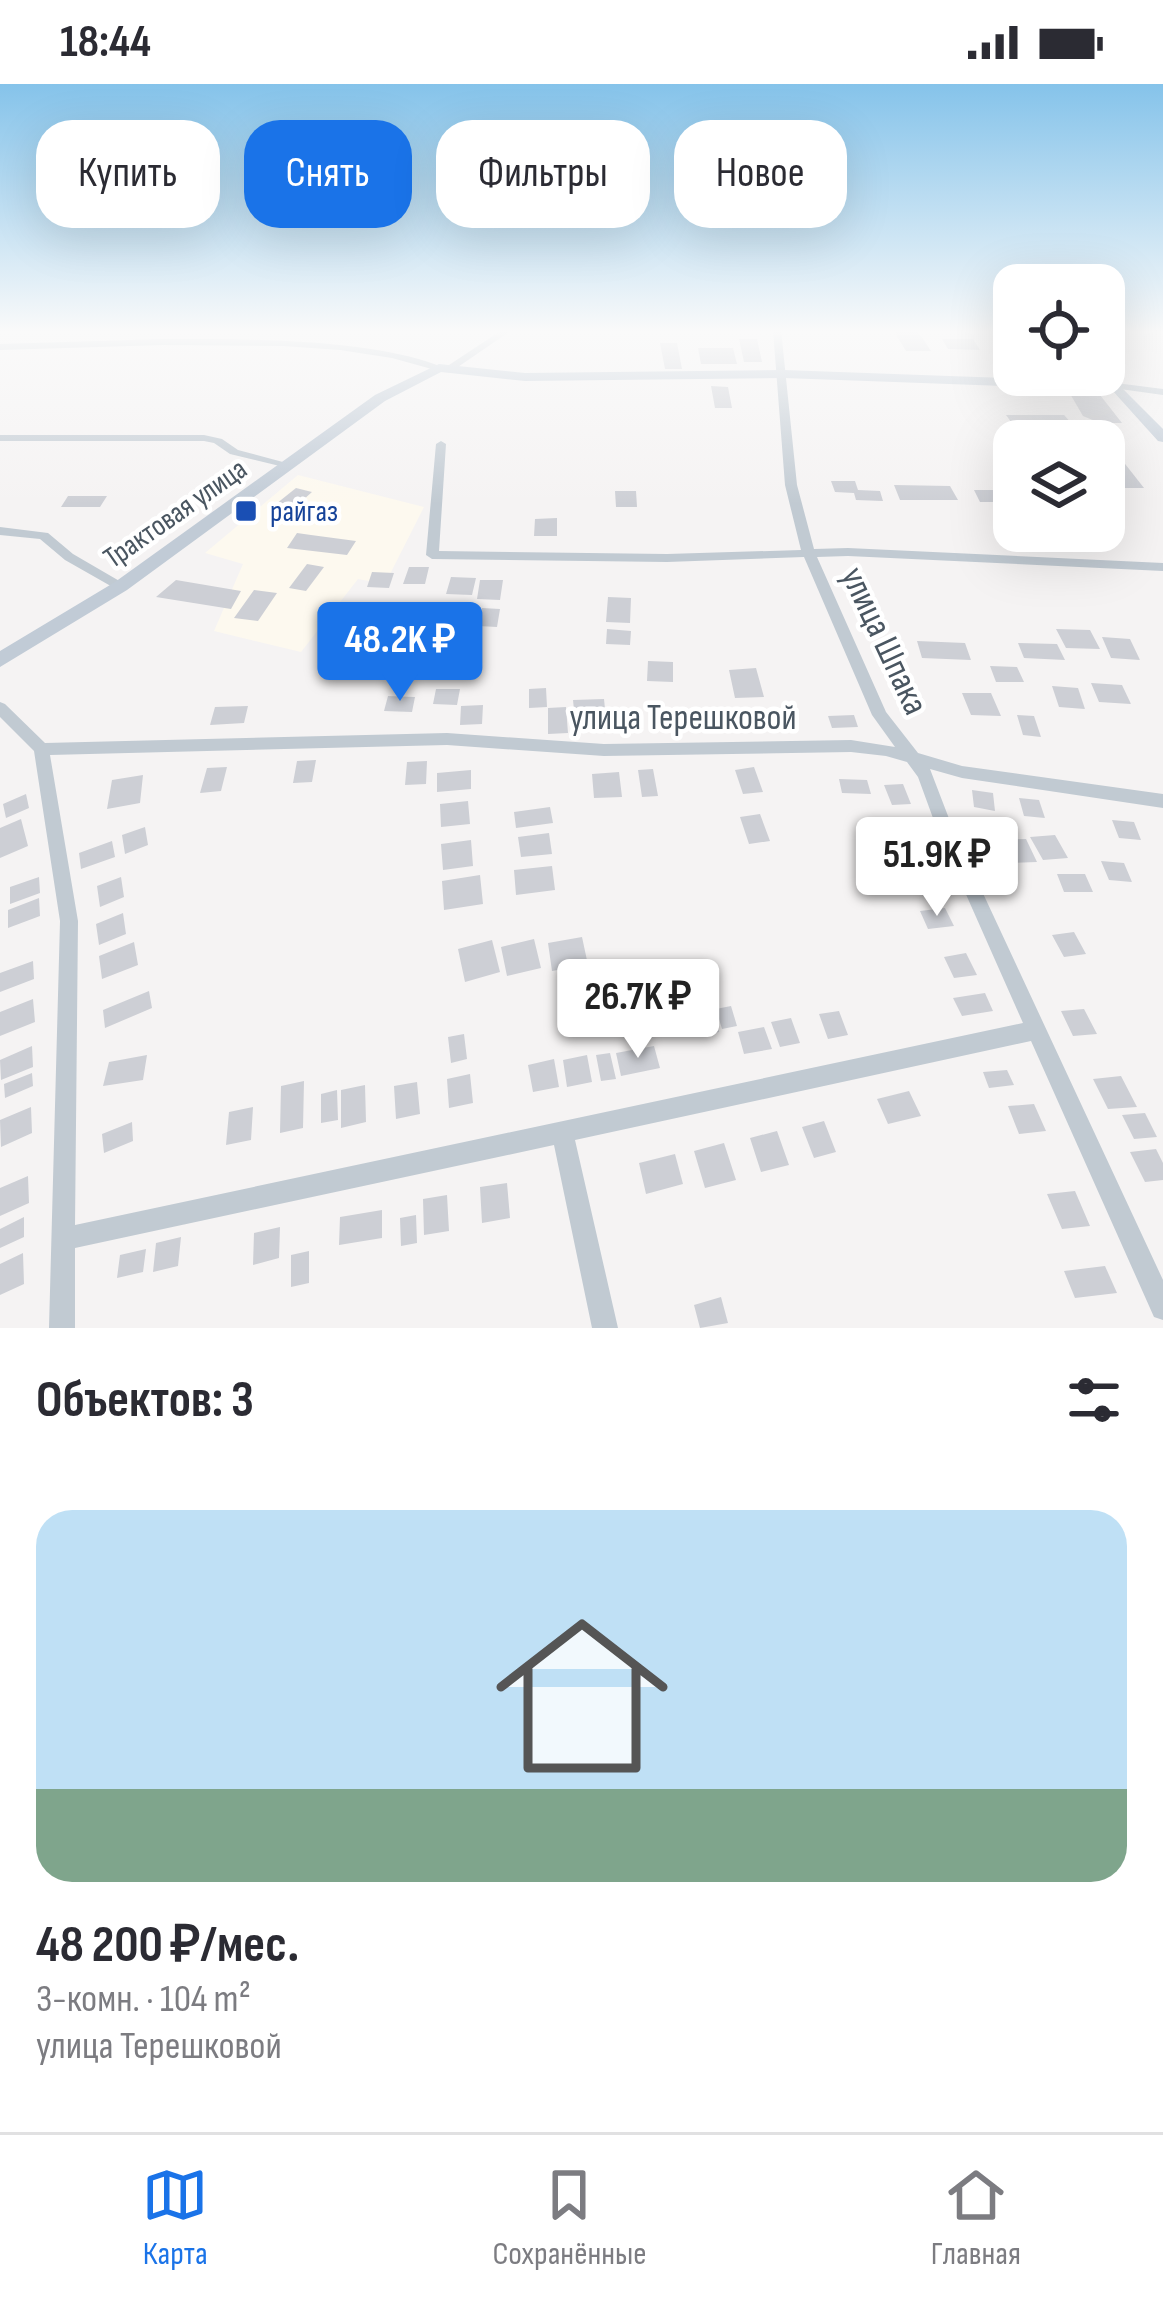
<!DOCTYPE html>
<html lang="ru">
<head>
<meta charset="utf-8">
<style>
  body { margin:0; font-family:"Sofia Sans Condensed",sans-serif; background:#f7f7f7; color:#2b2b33; height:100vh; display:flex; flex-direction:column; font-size:45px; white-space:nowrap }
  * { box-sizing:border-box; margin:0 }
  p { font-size:39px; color:#7c7c81 }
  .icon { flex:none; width:66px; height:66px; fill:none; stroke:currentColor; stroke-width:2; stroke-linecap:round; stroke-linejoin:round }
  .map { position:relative; height:1244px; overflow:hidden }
  .sheet { display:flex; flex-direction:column; background:#fff; flex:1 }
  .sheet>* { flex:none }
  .banner { position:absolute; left:36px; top:36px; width:1092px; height:108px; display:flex; gap:24px }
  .fabs { position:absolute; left:993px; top:180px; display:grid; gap:24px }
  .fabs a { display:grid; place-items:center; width:132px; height:132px; border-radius:24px; background:#fff; box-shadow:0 12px 48px #0002; font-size:60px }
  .price { position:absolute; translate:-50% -102px; padding:0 27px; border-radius:12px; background:#fff; color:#222; font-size:39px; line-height:78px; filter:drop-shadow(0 3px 6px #0008) }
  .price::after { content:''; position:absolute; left:50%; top:72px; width:36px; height:27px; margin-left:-18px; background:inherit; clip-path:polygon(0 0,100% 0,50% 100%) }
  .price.on { background:#1a73e8; color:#fff }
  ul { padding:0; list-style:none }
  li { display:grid; align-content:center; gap:24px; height:636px; padding:0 36px }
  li+li { border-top:3px solid #e1e1e2 }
  li span { display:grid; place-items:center; height:372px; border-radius:36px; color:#555 }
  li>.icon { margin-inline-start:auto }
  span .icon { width:216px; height:216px; fill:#fffc; stroke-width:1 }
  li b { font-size:51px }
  h2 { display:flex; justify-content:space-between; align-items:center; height:144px; padding:0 36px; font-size:51px }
  .pill { padding:0 42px; border-radius:36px; background:#fff; box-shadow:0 12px 48px #0002; font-size:42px; line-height:108px }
  .pill.on { background:#1a73e8; color:#fff }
  .status { display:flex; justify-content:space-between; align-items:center; height:84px; padding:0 60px; background:#fff; direction:ltr }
  .status svg { height:33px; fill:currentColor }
  .dock { display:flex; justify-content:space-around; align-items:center; height:168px; border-top:3px solid #e1e1e2; background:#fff; font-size:33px; color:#7c7c81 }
  .dock a { display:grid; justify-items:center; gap:6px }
  .dock .on { color:#1a73e8 }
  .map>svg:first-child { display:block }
</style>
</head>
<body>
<div class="status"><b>18:44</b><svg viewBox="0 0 49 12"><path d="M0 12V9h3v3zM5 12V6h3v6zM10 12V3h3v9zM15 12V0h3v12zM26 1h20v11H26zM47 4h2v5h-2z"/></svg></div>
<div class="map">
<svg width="1163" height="1244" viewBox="0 0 1163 1244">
  <rect width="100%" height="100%" fill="#f5f3f3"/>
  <path fill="#fdf9ef" d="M298 391 424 423 385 500 358 495 301 568 214 547 243 480 205 469Z"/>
  <path fill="#cdcfd5" d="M893 246H917L931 267H906Z
    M739 255H757L762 278H744Z
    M942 255H973L980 266 948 265Z
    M660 259H677L682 285H665Z
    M698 264H733L737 280H701Z
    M711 302 728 303 732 324H715Z
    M1069 308 1100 311 1122 339H1100L1083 332Z
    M1006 331H1064L1073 341 1014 342Z
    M1079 348H1100L1144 404H1122L1104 381V357H1086Z
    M831 397H855L858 406 880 407 883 417 856 416 854 409 835 408Z
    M894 401 950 402 958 416H900Z
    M296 404 312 408 293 425 276 420Z
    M974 406H1014V418H980Z
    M615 407H636L637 423H616Z
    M68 412H107L100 423H61Z
    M557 434V452H534L535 435Z
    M297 449 311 451 356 457 347 471 287 464Z
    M307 480 324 483 306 507 289 504Z
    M409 483H429L425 500H403Z
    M372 488 394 489 389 504 367 503Z
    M451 493 476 494 472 511 446 510Z
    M176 496 241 507 231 525 156 513Z
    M480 496H503L500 516 477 515Z
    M254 506 277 509 258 537 234 534Z
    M608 513 631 514 630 539 606 538Z
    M482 524 500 525 497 543 478 542Z
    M607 545 631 547 630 561 606 560Z
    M1056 545 1090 546 1100 565 1066 564Z
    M1102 553 1130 555 1140 576 1111 574Z
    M917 557 965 559 971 576 922 574Z
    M1018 559 1057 560 1065 576 1024 574Z
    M648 577 673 578V598L647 597Z
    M990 582 1017 583 1024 598H996Z
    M756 584 764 613 735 614 729 586Z
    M1091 599 1122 601 1131 620 1099 618Z
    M1052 602 1078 604 1085 625 1059 623Z
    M546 604 547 623 529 624V605Z
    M436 605H460L457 621 433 620Z
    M962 609H991L1001 632 971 631Z
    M388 612 415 613 412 628 384 627Z
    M604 615 606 635 575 636 573 616Z
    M483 621 482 640 460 641 461 622Z
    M248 622 244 639 210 641 215 623Z
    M566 623 568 649 548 650V624Z
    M854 631 858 643 832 644 828 632Z
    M1017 631 1034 632 1041 653 1023 651Z
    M316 676 312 698 293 699 297 677Z
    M427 677 426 700 405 701 407 678Z
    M227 683 221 707 200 709 207 684Z
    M754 683 763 708 743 710 735 686Z
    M653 685 658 712 642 713 638 686Z
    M471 686V705L437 708V689Z
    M619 688 622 713 594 714 592 690Z
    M143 691 140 719 107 725 112 696Z
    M839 695 867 696 871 710 842 709Z
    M903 700 911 720 892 721 884 701Z
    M972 706 993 709 995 727 974 723Z
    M26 710 29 724 6 734 3 720Z
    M1019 714 1039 716 1045 734 1024 732Z
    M468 717 470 740 441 743 440 720Z
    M550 723 553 739 516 744 514 728Z
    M760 730 770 757 749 760 740 733Z
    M21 735 28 762 0 774V744Z
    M1112 736 1134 738 1141 756 1119 754Z
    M145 743 148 761 125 770 122 751Z
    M549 749 552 770 521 773 518 753Z
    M1055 751 1068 774 1043 776 1030 753Z
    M1026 755 1037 778 1005 779 995 756Z
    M471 756 473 782 443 786 441 760Z
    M112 757 115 773 81 785 79 769Z
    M1101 777 1124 779 1132 798 1109 796Z
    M926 779 934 795 907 799 899 782Z
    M552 782 555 806 516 811 514 786Z
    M1057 790H1085L1093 808H1064Z
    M480 791 483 820 444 826 442 797Z
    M39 793 40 809 10 820V803Z
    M121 793 124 813 100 823 97 802Z
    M39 814 40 832 8 844V826Z
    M945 824 954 842 928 845 920 827Z
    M123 829 126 850 99 861 96 840Z
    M1074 848 1086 870 1064 873 1052 851Z
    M582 853 588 881 552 887 548 859Z
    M534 855 541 884 507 892 501 863Z
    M492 856 500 888 465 898 458 865Z
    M134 858 138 881 102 895 99 872Z
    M966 869 977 891 954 894 944 873Z
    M33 877 34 895 0 908V889Z
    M149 907 152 924 105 944 103 926Z
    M985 909 993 927 962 932 953 914Z
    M33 915 35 938 0 952V928Z
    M731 922 737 942 722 945 716 925Z
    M1084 925 1097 950 1073 952 1061 927Z
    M713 926 719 948 704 951 698 929Z
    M839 927 848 951 828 955 819 930Z
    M791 934 800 959 780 963 771 938Z
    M764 943 772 965 744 970 738 948Z
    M464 950 467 975 451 979 448 953Z
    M32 962 33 983 1 996 0 976Z
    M654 962 660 984 621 992 616 969Z
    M610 969 616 995 601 997 596 971Z
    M147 971 143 996 103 1002 109 978Z
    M587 971 592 998 567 1003 563 976Z
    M554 975 559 1003 533 1008 528 981Z
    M1007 986 1014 1001 989 1004 983 988Z
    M32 989 33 1002 5 1014 4 1000Z
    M470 990 473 1019 449 1024 447 995Z
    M1121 992 1137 1023 1108 1025 1093 995Z
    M304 997 303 1044 280 1049 281 1002Z
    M417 998 420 1030 396 1035 394 1002Z
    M365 1001 366 1038 341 1044V1006Z
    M337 1006 338 1036 321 1039V1010Z
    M909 1007 921 1032 888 1040 877 1015Z
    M1034 1020 1046 1047 1019 1050 1008 1022Z
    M31 1023 32 1049 1 1063 0 1036Z
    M253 1023 251 1056 226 1061 229 1028Z
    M1145 1029 1157 1053 1134 1055 1122 1031Z
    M824 1037 836 1068 814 1074 802 1043Z
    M132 1038 133 1057 104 1069 102 1050Z
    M777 1047 789 1081 761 1088 750 1054Z
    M724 1059 736 1096 705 1104 694 1067Z
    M1156 1065 1163 1079V1096L1145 1098 1130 1068Z
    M675 1070 683 1100 646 1110 639 1079Z
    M28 1092 29 1119 0 1132V1104Z
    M507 1099 510 1134 482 1139 480 1103Z
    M1075 1107 1090 1142 1062 1145 1047 1110Z
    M447 1111 449 1147 424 1151 423 1115Z
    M382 1126V1154L339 1161 340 1133Z
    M416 1131 417 1159 401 1162 400 1134Z
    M24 1133V1153L0 1164V1145Z
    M280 1143 279 1174 253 1181 254 1149Z
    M181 1153 178 1182 153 1188 156 1159Z
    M146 1165 143 1188 117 1194 120 1171Z
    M309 1167V1199L291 1203V1171Z
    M23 1169 24 1200 0 1211V1180Z
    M1105 1182 1117 1209 1075 1214 1064 1187Z
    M721 1213 728 1239 700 1244 694 1221Z"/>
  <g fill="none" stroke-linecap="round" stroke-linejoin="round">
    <path fill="#c1cad2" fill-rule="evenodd" d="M502 246H512L455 285H449V281Z
      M773 246H781L797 401 814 465 848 464 1163 479V487L848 472 817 473 886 628 918 669 962 682 1163 710V724L962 694 930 685 953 745 1163 1196V1236L1154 1233 1031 957 575 1056 618 1244H592L554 1061 75 1164V1244H49L60 837 34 667 0 633V618L5 620 45 659 447 649 604 660 851 656 895 663 872 631 804 473 667 478 432 475 426 471 436 360 441 357 446 360 439 467 667 470 801 466 785 401ZM447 661 604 672 851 668 886 672 907 678 918 693 937 745 1023 939 75 1141 78 837 50 671Z
      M163 255C233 255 302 255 371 265 395 269 422 274 444 284L439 287 392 274 340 266 283 262 163 261 0 266V260Z
      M1116 299 1163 305V311L1113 304 1111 302Z
      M0 351H204L222 355 238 366 294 381 288 384 230 370 214 359 204 357H0Z
      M0 443 48 449 73 470 128 502 126 505H116L65 476 40 455 0 451Z"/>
    <path fill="#c1cbd6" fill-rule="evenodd" d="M439 280 525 289 784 286 1116 298 1163 345V358L1158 357 1112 306 784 294 525 297 441 288 385 317 127 506 0 583V567L115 498 375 311Z"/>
  </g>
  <linearGradient id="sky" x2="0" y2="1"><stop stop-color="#85c3ea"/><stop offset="0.59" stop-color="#fafafa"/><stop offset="1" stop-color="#fafafa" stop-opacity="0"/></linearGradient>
  <rect width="1163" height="420" fill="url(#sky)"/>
  <rect fill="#1a4fb4" stroke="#fff" stroke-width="4.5" x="234" y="415" width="24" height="24" rx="6"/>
  <g text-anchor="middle" stroke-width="9" stroke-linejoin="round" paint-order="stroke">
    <g font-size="30" fill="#164399" stroke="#fff" text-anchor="start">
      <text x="270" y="437">райгаз</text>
    </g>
    <g font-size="30" fill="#4a5661" stroke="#fff">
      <text transform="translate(175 429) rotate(-35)" y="10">Трактовая улица</text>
    </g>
    <g font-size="36" fill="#4a5661" stroke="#fff">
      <text transform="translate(886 556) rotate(65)" y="13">улица Шпака</text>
      <text x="683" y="645">улица Терешковой</text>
    </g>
  </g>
</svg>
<div class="fabs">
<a><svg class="icon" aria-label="locate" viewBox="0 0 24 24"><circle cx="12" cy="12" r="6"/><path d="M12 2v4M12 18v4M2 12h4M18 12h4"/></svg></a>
<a><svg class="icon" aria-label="layers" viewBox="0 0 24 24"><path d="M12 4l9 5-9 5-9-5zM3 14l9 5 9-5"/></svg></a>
</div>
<b class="price on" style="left:400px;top:620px">48.2K ₽</b>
<b class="price" style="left:937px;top:835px">51.9K ₽</b>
<b class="price" style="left:638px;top:977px">26.7K ₽</b>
<div class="banner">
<a class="pill">Купить</a>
<a class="pill on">Снять</a>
<a class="pill">Фильтры</a>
<a class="pill">Новое</a>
</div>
</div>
<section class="sheet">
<h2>Объектов: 3<svg class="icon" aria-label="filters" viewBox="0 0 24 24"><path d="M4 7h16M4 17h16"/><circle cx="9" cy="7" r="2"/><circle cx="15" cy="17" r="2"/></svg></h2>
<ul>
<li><span style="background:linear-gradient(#bfe0f5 75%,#7fa58c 0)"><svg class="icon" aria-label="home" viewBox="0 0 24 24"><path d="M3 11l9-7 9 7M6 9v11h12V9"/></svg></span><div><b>48 200 ₽/мес.</b><p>3-комн. · 104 m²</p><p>улица Терешковой</p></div></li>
</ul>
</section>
<nav class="dock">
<a class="on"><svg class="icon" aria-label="map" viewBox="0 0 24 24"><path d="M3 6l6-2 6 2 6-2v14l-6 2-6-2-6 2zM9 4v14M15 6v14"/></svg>Карта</a>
<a><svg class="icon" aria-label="saved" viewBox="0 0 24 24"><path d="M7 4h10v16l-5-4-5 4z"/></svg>Сохранённые</a>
<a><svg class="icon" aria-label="home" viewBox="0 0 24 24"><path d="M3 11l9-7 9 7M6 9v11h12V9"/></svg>Главная</a>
</nav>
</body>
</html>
